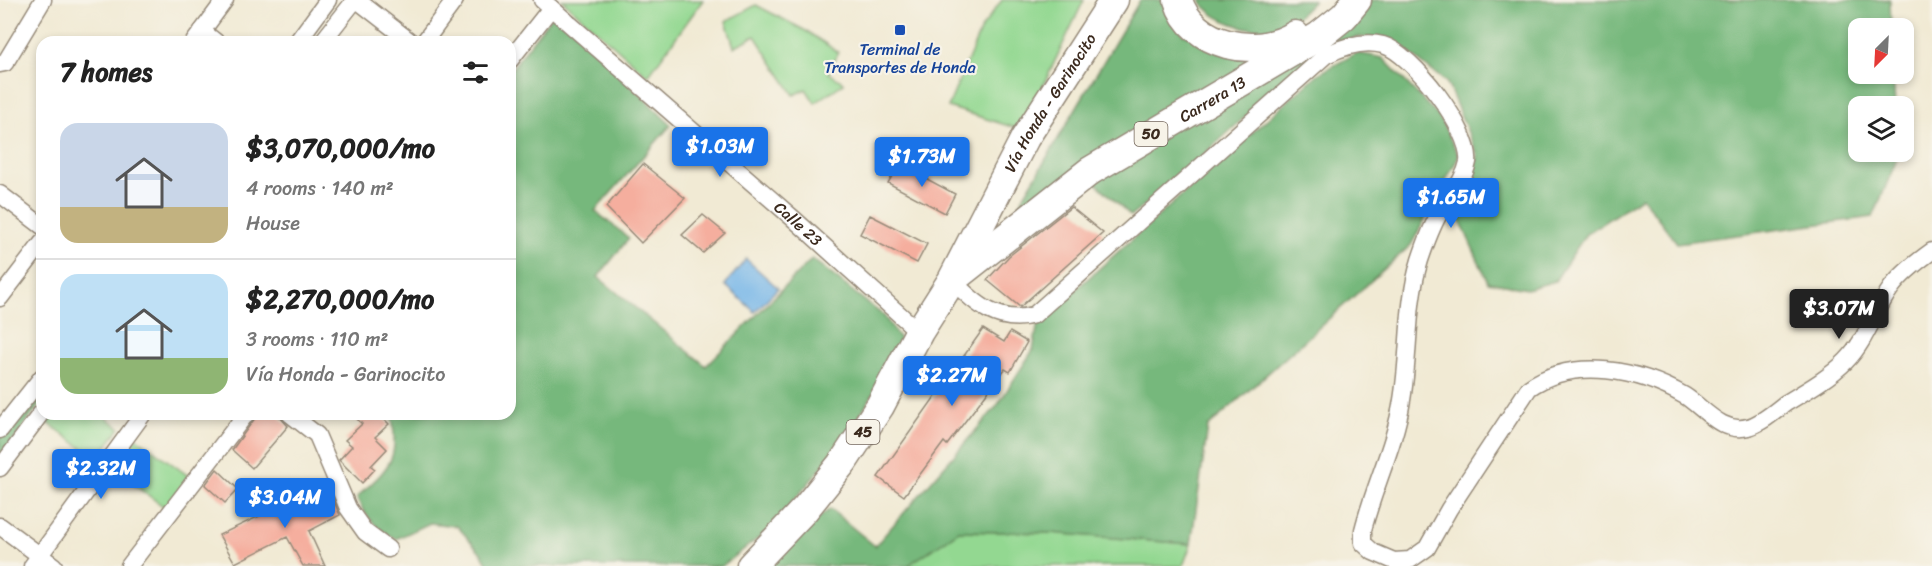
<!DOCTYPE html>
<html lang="en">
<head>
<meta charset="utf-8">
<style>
  body { margin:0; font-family:Sriracha,sans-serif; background:#f6f6f6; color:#222; height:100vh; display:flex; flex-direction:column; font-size:22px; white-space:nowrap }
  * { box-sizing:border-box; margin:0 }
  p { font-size:20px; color:#767676 }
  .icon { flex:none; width:33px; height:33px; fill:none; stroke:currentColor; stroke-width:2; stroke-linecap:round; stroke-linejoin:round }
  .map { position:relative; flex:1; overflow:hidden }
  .sheet { position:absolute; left:36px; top:36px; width:480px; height:384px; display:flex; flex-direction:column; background:#fff; border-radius:18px; box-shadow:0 3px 9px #0003 }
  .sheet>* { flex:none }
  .needle { width:39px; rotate:204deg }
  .fabs { position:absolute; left:1848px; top:18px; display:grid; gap:12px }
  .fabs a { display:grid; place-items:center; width:66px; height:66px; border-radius:12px; background:#fff; box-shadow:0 3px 9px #0003; font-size:30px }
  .price { position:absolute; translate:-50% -51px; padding:0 14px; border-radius:6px; background:#1a73e8; color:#fff; font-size:20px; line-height:39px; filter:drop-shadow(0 2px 3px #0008) }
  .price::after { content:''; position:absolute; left:50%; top:36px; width:18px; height:14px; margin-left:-9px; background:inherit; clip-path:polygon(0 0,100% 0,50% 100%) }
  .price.selected { background:#222; color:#fff }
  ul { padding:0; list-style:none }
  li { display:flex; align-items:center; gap:18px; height:150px; padding:0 24px }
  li+li { border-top:2px solid #e0e0e0 }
  li span { display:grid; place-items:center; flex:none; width:168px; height:120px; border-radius:18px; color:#555 }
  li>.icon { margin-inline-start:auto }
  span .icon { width:72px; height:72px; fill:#fffc; stroke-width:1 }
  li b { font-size:26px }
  h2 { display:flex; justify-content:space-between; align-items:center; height:72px; padding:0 24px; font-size:26px }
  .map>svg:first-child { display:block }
</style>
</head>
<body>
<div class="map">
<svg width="1932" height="566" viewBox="0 0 1932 566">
  <rect width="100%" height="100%" fill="#f7f3e8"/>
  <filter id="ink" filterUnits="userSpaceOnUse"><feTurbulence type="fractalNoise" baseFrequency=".0167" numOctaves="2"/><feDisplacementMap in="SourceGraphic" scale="12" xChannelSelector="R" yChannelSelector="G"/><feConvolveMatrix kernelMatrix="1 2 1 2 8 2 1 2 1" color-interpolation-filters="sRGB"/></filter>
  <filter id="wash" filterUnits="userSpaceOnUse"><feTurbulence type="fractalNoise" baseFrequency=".008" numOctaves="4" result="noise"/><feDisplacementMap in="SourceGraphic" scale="24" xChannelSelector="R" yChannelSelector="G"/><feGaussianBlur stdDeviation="1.35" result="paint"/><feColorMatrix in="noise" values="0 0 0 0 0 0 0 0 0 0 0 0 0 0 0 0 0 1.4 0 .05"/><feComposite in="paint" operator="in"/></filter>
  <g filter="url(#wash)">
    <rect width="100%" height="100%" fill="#f1ead4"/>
    <path fill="#93d891" stroke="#678158" stroke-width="1.5" d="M562 0H703L648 76Z
      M1002 0H1084L1022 130 948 107 981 29Z
      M756 5 806 31 838 52 829 73 844 83 815 103 806 89 794 95 755 36 734 47 726 21Z
      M47 414H102L120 428 97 459 43 419Z
      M134 436 190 477 167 509 111 468Z
      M959 531 1051 533 1191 544 1183 566H907Z"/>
    <path fill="#76b87b" stroke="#58714c" stroke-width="1.5" d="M1140 0H1165L1168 13 1183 34 1272 56 1017 208Z
      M1200 0H1314C1292 28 1266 36 1233 24 1219 19 1208 13 1200 0Z
      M1367 0H1890L1891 28H1858V74H1893L1895 106H1858V152H1896L1897 159 1873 217 1677 243 1642 197 1586 234 1555 281 1527 289 1488 282 1460 220 1478 156 1447 83 1393 40 1359 37 1338 42 1308 59 1175 181 1131 216 1091 178Z
      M555 11 671 125 595 211 629 238 598 277 706 366 812 259 884 316 900 339 883 379 839 447 769 530 722 566H489L482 554 457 526 430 523 396 539C380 532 362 514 357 497 389 467 401 460 391 414H510V71Z
      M1357 53 1383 58 1439 117 1459 156 1411 245 1208 427 1191 544 1051 533 959 531 907 566H760L830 509 875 546 997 406 1033 350 1038 323 1318 74Z
      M42 382V401L0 459V437Z"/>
    <path fill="#74b5e8" stroke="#587083" stroke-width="1.5" d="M746 259 778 288 755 312 725 285Z"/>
    <g id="blocks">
      <path fill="#f5ae9e" d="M643 164 685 198 641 243 606 207Z
        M899 164 955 194 945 213 888 183Z
        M1071 207 1103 233 1020 307 987 280 1009 256Z
        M703 215 725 233 703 253 682 235Z
        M870 215 927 244 917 263 860 234Z
        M983 329 1004 342 1010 332 1027 342 1010 372 1005 369 947 445 944 442 904 496 878 477Z
        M258 414H277L288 426 252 468 232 450Z
        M352 414H379L389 424 375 437 387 449 371 466 375 469 362 483 339 460 352 446 345 440 362 424Z
        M217 469 238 489 225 503 205 485Z
        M327 486 340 515 309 531 325 566H303L287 537 235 563 219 535 294 500 295 503Z"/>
    </g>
  </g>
  <g filter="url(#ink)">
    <use href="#blocks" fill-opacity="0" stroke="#968a79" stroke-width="1.5"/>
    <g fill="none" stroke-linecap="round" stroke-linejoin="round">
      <g stroke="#968a79" stroke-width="19">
        <g id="minor">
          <path d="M357 0 411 42"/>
          <path id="s1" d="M542 0 795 220 919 332"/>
          <path d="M202 31 216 42"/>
          <path d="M194 42 225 0"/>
          <path d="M297 42 328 0"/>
          <path d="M322 42 355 0"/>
          <path d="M424 42 455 0"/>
          <path d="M510 60 551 8"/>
          <path d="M0 64 5 63 43 0"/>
          <path d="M0 194 42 226"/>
          <path d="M952 280C975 304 999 325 1034 315L1326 55C1344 46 1364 40 1383 45 1412 53 1472 131 1468 162 1464 182 1448 197 1439 214 1431 228 1425 245 1420 260 1406 305 1410 353 1402 400 1395 445 1374 486 1363 530V543L1373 552 1394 561 1410 560 1427 548 1449 509 1529 388C1574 356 1640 370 1685 396 1704 408 1722 434 1748 427 1761 424 1775 411 1786 403 1806 391 1829 378 1846 361 1866 341 1875 310 1891 288 1901 274 1918 261 1932 251"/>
          <path d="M0 298 42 243"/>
          <path d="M290 414 317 435 348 508 365 532 388 549"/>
          <path d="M0 430 42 377"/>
          <path d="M0 468 42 412"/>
          <path d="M0 526 54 566"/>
          <path d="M32 566 143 414"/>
          <path d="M129 566 246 414"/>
        </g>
      </g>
      <g stroke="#968a79" stroke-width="31">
        <g id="trunk">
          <path d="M1178 0C1192 47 1257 59 1295 35"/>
          <path id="s2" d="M958 275 1090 171 1319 36 1344 16 1357 0"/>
          <path id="s3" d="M751 566 805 509 843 462 880 406 919 332 952 280 1025 138 1114 0"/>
        </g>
      </g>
      <use href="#minor" stroke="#fff" stroke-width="16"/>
      <use href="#trunk" stroke="#fff" stroke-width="28"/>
    </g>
  </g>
  <rect fill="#1a4fb4" stroke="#f7f3e8" stroke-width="2" x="894" y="24" width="12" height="12" rx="3"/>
  <g text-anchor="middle" stroke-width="4.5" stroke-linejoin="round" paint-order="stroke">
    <g fill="#f7f3e8" stroke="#73665b" stroke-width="1.5">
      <rect x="1134.5" y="122" width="33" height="24" rx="4.5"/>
      <rect x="846.5" y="420" width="33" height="24" rx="4.5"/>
    </g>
    <g font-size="15" font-weight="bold" fill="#3b2a1e">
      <text x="1151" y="139">50</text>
      <text x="863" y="437">45</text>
    </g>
    <g font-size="16" fill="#164399" stroke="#f7f3e8">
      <text x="900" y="55">Terminal de<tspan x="900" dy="18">Transportes de Honda</tspan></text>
    </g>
    <g font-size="16" fill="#3b2a1e" stroke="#f7f3e8">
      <text dy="6" stroke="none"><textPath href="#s2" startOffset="310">Carrera 13</textPath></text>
      <text dy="6" stroke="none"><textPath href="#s3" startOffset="554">Vía Honda - Garinocito</textPath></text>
      <text dy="6" stroke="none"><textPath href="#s1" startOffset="340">Calle 23</textPath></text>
    </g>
  </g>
</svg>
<div class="fabs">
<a><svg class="needle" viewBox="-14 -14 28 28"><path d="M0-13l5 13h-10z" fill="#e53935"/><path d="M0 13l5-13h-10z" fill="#767676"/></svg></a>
<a><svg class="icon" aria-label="layers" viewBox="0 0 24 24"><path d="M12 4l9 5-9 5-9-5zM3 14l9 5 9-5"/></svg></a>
</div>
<b class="price" style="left:720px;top:178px">$1.03M</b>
<b class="price" style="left:922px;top:188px">$1.73M</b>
<b class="price" style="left:1451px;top:229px">$1.65M</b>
<b class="price selected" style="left:1839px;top:340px">$3.07M</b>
<b class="price" style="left:952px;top:407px">$2.27M</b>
<b class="price" style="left:101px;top:500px">$2.32M</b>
<b class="price" style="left:285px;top:529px">$3.04M</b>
<section class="sheet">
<h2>7 homes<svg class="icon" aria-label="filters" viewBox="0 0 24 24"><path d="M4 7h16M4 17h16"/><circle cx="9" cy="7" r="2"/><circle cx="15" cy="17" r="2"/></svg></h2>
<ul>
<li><span style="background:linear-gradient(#c9d6e8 70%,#c2b280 0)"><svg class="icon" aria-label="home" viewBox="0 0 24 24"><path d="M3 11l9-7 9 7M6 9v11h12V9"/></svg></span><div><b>$3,070,000/mo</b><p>4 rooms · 140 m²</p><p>House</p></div></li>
<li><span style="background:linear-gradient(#bfe0f5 70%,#8fb573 0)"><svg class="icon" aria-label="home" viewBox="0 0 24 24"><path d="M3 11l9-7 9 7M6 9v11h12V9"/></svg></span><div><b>$2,270,000/mo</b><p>3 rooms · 110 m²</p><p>Vía Honda - Garinocito</p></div></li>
</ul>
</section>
</div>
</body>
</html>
